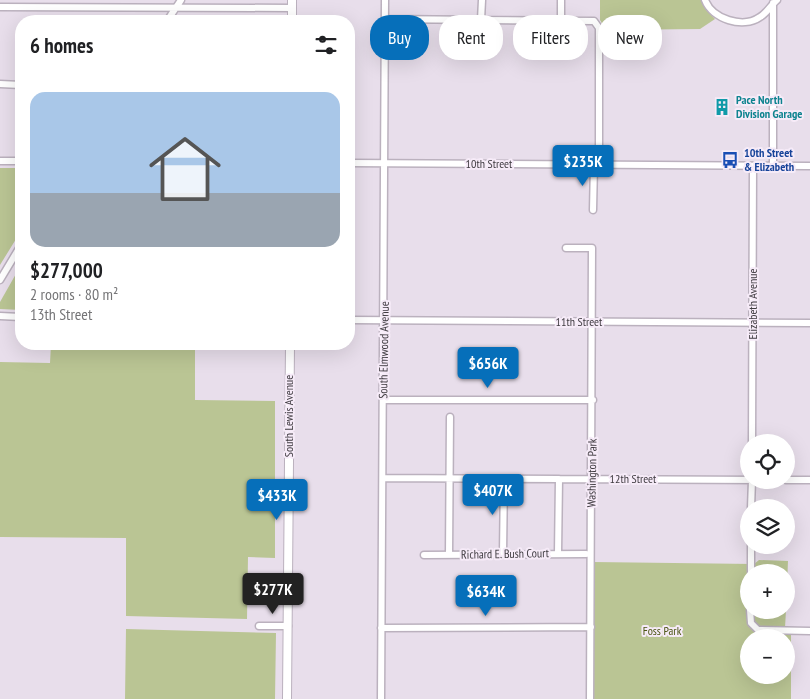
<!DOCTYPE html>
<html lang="en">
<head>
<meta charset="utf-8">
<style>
  body { margin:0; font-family:"PT Sans Narrow",sans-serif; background:#f2f2f2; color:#202124; height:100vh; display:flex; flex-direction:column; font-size:19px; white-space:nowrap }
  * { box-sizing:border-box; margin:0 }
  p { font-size:16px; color:#757577 }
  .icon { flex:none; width:28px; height:28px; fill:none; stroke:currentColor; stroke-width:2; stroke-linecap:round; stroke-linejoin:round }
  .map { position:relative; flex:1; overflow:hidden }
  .side { position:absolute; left:15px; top:15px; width:340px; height:335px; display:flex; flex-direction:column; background:#fff; border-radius:20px; box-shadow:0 5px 20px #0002 }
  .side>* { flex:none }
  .top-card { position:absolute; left:370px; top:15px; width:365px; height:45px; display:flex; gap:10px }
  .buttons { position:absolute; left:740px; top:434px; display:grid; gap:10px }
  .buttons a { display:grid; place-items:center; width:55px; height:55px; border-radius:50%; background:#fff; box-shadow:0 5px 20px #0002; font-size:25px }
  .price { position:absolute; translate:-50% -42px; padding:0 11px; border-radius:5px; background:#066fba; color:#fff; font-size:16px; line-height:32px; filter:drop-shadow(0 1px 2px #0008) }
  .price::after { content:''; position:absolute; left:50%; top:30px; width:15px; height:11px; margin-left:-8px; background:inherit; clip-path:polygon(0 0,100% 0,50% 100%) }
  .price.active { background:#222; color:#fff }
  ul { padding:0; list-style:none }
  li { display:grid; align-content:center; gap:10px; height:265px; padding:0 15px }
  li+li { border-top:1px solid #e0e0e0 }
  li span { display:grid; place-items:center; height:155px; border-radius:15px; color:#555 }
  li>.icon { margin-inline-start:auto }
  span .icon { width:90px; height:90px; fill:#fffc; stroke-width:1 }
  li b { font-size:21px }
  h2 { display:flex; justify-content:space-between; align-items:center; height:60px; padding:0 15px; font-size:21px }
  .tag { padding:0 18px; border-radius:20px; background:#fff; box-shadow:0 5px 20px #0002; font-size:18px; line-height:45px }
  .tag.active { background:#066fba; color:#fff }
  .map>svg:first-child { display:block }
</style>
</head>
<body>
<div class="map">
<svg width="810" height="699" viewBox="0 0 810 699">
  <rect width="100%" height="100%" fill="#e8deeb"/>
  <path fill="#bac594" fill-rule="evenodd" d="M600 0H702L705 8 715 19 700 29 606 30 600 20Z
    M0 168H21V231L0 265Z
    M21 265V310L0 309V302Z
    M51 344H195V400L275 401V558L248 557 247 619 126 616V538L0 537V362L50 363Z
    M759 560 788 561 786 610V572H749V610H786L785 628 791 633V699H593V562L754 564ZM749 638H786V675H749Z
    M126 629 276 633 275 699H125Z"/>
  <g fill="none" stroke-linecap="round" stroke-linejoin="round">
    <g stroke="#bbb1be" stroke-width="9">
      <path id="minor" d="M705 0C712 19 743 29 760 17 767 13 771 5 777 0
        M0 7 292 8
        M385 19 594 21 599 28V165
        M481 20 482 0
        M561 20V0
        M167 21 181 0
        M0 84 21 85
        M0 161H21
        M349 163 810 166
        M773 166V3
        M593 210 594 165
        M566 248H592L590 699
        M0 280 21 245
        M0 316 21 317
        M349 320 810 323
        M384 400H593
        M752 442 753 166
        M383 478 763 480
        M786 480H810
        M751 508 752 480
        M503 553 504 479
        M558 553 559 479
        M424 555 586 554
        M449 555 450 417
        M751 572V545
        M750 610 751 623 758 630 810 631
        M259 626H288
        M381 628 591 627
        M381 699 385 0"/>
    </g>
    <g stroke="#bbb1be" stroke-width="10">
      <path id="major" d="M292 21V0
        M287 699 290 344"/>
    </g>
    <use href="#minor" stroke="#fff" stroke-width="6"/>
    <use href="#major" stroke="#fff" stroke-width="8"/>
  </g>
  <defs>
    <g id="building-bare" transform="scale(1.35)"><path d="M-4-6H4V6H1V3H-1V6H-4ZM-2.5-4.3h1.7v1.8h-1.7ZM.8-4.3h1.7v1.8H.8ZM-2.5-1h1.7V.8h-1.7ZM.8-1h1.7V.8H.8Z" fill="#0f9aa8" stroke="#f6ebf8" stroke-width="2.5" paint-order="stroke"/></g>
    <g id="bus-bare" transform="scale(1.35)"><path d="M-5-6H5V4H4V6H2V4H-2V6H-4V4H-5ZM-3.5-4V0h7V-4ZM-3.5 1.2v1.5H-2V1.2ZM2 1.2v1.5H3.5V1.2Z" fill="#1a4fb4" stroke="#f6ebf8" stroke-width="2.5" paint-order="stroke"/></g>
  </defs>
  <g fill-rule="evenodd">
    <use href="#building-bare" x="722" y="107"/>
    <use href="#bus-bare" x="730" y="160"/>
  </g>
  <g text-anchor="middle" stroke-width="4" stroke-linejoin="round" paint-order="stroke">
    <g font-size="12" font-weight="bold" fill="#0d838f" stroke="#f6ebf8" text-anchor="start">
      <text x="736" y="104">Pace North<tspan x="736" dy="14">Division Garage</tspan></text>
    </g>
    <g font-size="12" font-weight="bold" fill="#164399" stroke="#f6ebf8" text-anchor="start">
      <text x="744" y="157">10th Street<tspan x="744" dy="14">&amp; Elizabeth</tspan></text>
    </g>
    <g font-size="12" fill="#3f3b40" stroke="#f6ebf8">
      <text x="489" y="168">10th Street</text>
      <text transform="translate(753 304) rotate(-90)" y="4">Elizabeth Avenue</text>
      <text x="579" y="326">11th Street</text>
      <text transform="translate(384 350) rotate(-89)" y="4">South Elmwood Avenue</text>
      <text transform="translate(289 416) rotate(-90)" y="4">South Lewis Avenue</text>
      <text transform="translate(592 473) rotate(-89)" y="4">Washington Park</text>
      <text x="633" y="483">12th Street</text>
      <text transform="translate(505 554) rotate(-1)" y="4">Richard E. Bush Court</text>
    </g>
    <g font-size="12" fill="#4b5512" stroke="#f6ebf8">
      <text x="662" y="635">Foss Park</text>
    </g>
  </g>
</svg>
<div class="buttons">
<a><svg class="icon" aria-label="locate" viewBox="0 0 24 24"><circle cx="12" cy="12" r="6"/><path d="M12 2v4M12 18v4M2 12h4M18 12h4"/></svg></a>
<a><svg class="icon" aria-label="layers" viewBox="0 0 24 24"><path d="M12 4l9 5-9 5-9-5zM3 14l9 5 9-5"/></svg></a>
<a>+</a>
<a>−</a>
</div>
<b class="price" style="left:583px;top:187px">$235K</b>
<b class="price" style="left:488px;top:389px">$656K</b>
<b class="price" style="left:493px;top:516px">$407K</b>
<b class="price" style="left:277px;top:521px">$433K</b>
<b class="price active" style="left:273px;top:615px">$277K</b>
<b class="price" style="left:486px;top:617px">$634K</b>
<div class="top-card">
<a class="tag active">Buy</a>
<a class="tag">Rent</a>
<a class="tag">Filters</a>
<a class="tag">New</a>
</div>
<section class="side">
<h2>6 homes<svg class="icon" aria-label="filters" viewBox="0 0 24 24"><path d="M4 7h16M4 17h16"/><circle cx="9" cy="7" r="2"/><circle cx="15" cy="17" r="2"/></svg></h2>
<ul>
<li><span style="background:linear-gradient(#a9c7e8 65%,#9aa5b1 0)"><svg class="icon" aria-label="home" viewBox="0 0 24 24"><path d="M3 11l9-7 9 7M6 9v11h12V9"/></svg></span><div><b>$277,000</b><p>2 rooms · 80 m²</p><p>13th Street</p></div></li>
</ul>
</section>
</div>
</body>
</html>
